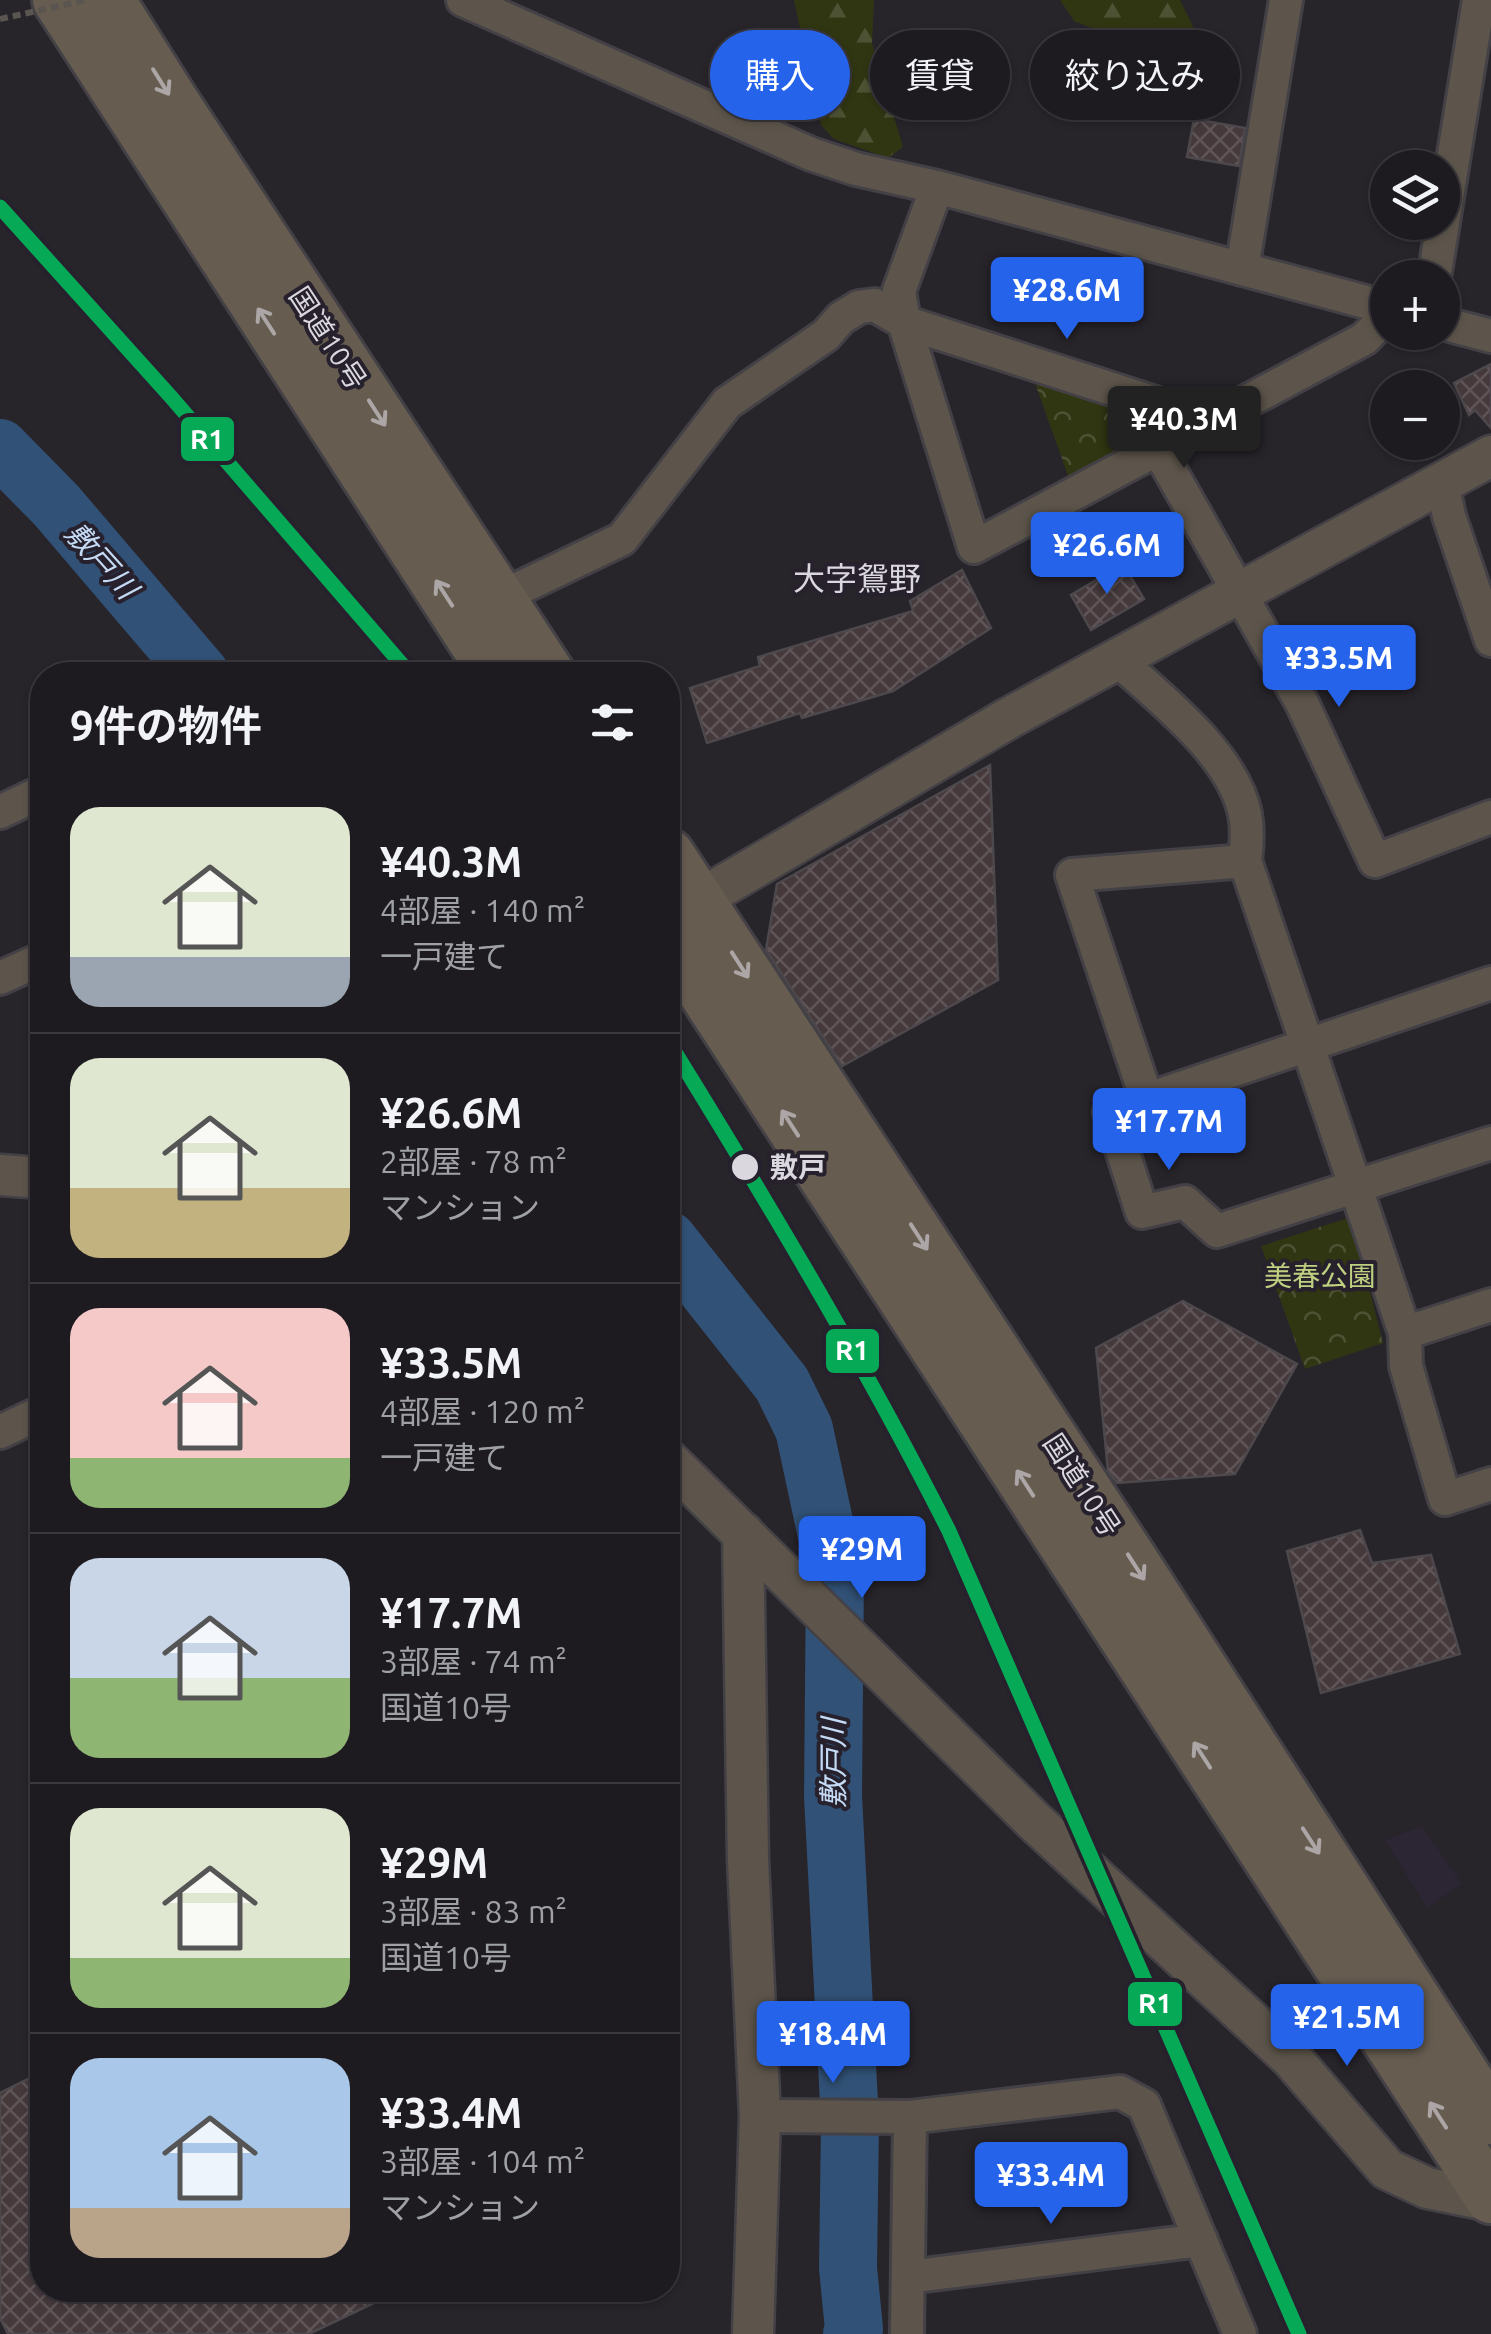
<!DOCTYPE html>
<html lang="ja">
<head>
<meta charset="utf-8">
<style>
  body { margin:0; font-family:Ubuntu,"Noto Sans JP",sans-serif; background:#2a282d; color:#f1f3f6; height:100vh; display:flex; flex-direction:column; font-size:38px; white-space:nowrap }
  * { box-sizing:border-box; margin:0 }
  p { font-size:32px; color:#a0a1a5 }
  .icon { flex:none; width:55px; height:55px; fill:none; stroke:currentColor; stroke-width:2; stroke-linecap:round; stroke-linejoin:round }
  .map { position:relative; flex:1; overflow:hidden }
  .panel { position:absolute; left:30px; top:662px; width:650px; height:1640px; display:flex; flex-direction:column; background:#1d1b20; border-radius:40px; box-shadow:0 2px 8px #0004,0 0 0 2px #3b393e }
  .panel>* { flex:none }
  .hud { position:absolute; left:710px; top:30px; width:630px; height:90px; display:flex; gap:20px }
  .buttons { position:absolute; left:1370px; top:150px; display:grid; gap:20px }
  .buttons a { display:grid; place-items:center; width:90px; height:90px; border-radius:50%; background:#1d1b20; box-shadow:0 2px 8px #0004,0 0 0 2px #3b393e; font-size:50px }
  .price { position:absolute; translate:-50% -85px; padding:0 22px; border-radius:10px; background:#2563eb; color:#fff; font-size:32px; line-height:65px; filter:drop-shadow(0 2px 5px #0008) }
  .price::after { content:''; position:absolute; left:50%; top:60px; width:30px; height:22px; margin-left:-15px; background:inherit; clip-path:polygon(0 0,100% 0,50% 100%) }
  .price.current { background:#222; color:#fff }
  ul { padding:0; list-style:none }
  li { display:flex; align-items:center; gap:30px; height:250px; padding:0 40px }
  li+li { border-top:2px solid #3b393e }
  li span { display:grid; place-items:center; flex:none; width:280px; height:200px; border-radius:30px; color:#555 }
  li>.icon { margin-inline-start:auto }
  span .icon { width:120px; height:120px; fill:#fffc; stroke-width:1 }
  li b { font-size:42px }
  h2 { display:flex; justify-content:space-between; align-items:center; height:120px; padding:0 40px; font-size:42px }
  .pill { padding:0 35px; border-radius:45px; background:#1d1b20; box-shadow:0 2px 8px #0004,0 0 0 2px #3b393e; font-size:35px; line-height:90px }
  .pill.current { background:#2563eb; color:#fff }
  .map>svg:first-child { display:block }
</style>
</head>
<body>
<div class="map">
<svg width="1491" height="2334" viewBox="0 0 1491 2334">
  <defs>
    <pattern id="forest-firs" width="22" height="20" patternUnits="userSpaceOnUse" patternTransform="scale(2.5)"><rect width="22" height="20" fill="#303612"/><path d="M5 1l3.5 6h-7zM16 11l3.5 6h-7z" fill="#4d5234"/></pattern>
    <pattern id="park-crowns" width="20" height="18" patternUnits="userSpaceOnUse" patternTransform="scale(2.5)"><rect width="20" height="18" fill="#303612"/><path d="M2 6a3 3 0 1 1 6 0M12 15a3 3 0 1 1 6 0" fill="none" stroke="#4d5234"/></pattern>
    <pattern id="building-cross-hatch" width="8" height="8" patternUnits="userSpaceOnUse" patternTransform="scale(2.5)"><rect width="8" height="8" fill="#45393c"/><path d="M0 0l8 8M0 8l8-8" fill="none" stroke="#5f5558"/></pattern>
  </defs>
  <rect width="100%" height="100%" fill="#27242a"/>
  <path fill="#2b2534" d="M1422 1826 1462 1884 1427 1908 1385 1840Z"/>
  <path fill="url(#forest-firs)" d="M794 0H874L872 43 903 147 888 158 834 139 821 125Z
    M1060 0H1180L1204 49 1181 63 1074 21Z"/>
  <path fill="url(#park-crowns)" d="M1030 369 1175 417 1173 428 1071 484Z
    M1351 1217 1383 1343 1305 1369 1261 1246Z"/>
  <g fill="none" stroke-linecap="round" stroke-linejoin="round">
    <path stroke="#315176" stroke-width="58" d="M0 448 56 505 201 675
      M668 1240 782 1384 804 1429 835 1573 833 1796 850 2122 848 2268 854 2329 852 2334"/>
  </g>
  <path fill="url(#building-cross-hatch)" stroke="#4d484b" stroke-width="2.5" d="M1194 119 1245 128 1239 166 1187 157Z
    M1491 364V428L1475 410 1469 415 1454 383Z
    M1123 564 1144 599 1091 630 1071 595Z
    M962 570 991 628 893 691 802 718 800 713 707 743 690 688 760 666 758 657 913 611 910 601Z
    M990 765 998 980 842 1066 766 950 777 884Z
    M1183 1301 1297 1364 1235 1474 1117 1483 1108 1471 1096 1348Z
    M1360 1530 1372 1563 1431 1555 1460 1654 1321 1693 1287 1551Z
    M42 2072V2290H401L309 2334H8L0 2318V2093Z"/>
  <g fill="none" stroke-linecap="round" stroke-linejoin="round">
    <g stroke="#444146" stroke-width="38">
      <path id="minor" d="M463 0 811 154 856 169 937 187 1388 308
        M937 187 899 291 904 322 974 547 1364 339 1388 315
        M1242 269 1286 0
        M1434 278 1479 0
        M1442 323 1491 336
        M1158 449 1302 703 1375 861 1491 817
        M1442 483 1449 516 1491 640
        M499 598 622 539 727 403 826 335 841 318 859 307 875 305 904 322 1211 421
        M1117 659C1160 699 1233 754 1245 814 1248 830 1247 845 1245 861L1405 1333 1406 1366 1445 1499 1491 1484
        M0 812 42 792
        M0 978 42 959
        M1491 983 1110 1112 1142 1212 1185 1202 1217 1231 1491 1143
        M1147 1100 1072 875 1245 861
        M1405 1333 1491 1305
        M0 1432 42 1412
        M760 2116 910 2117 1120 2092 1144 2105 1240 2334
        M908 2277 1201 2240
        M907 2334 910 2117"/>
    </g>
    <g stroke="#444146" stroke-width="45">
      <path id="tertiary" d="M675 914 1009 718 1491 456
        M0 1175 42 1178
        M668 1460 1034 1821 1291 2058 1387 2169 1427 2188 1491 2201
        M743 1533 748 1860 760 2116 753 2334"/>
    </g>
    <g stroke="#444146" stroke-width="58">
      <path id="trunk" d="M59 0 497 675
        M108 0 173 103 549 675
        M668 855 1133 1563 1491 2118
        M668 936 1491 2197"/>
    </g>
    <use href="#minor" stroke="#5d554b" stroke-width="32"/>
    <use href="#tertiary" stroke="#5d554b" stroke-width="40"/>
    <use href="#trunk" stroke="#665c50" stroke-width="52"/>
    <path stroke="#5b5551" stroke-width="6" stroke-dasharray="8 5" stroke-linecap="butt" d="M0 19 87 0"/>
    <g stroke="#26212d" stroke-width="22">
      <path id="rail-1" d="M0 207 171 397 411 675
        M668 1041C767 1201 864 1363 949 1531L1299 2334"/>
    </g>
    <use href="#rail-1" stroke="#06aa56" stroke-width="15"/>
  </g>
  <defs><path id="oneway-shaft" d="M-6 0H5M1.5-3L5.5 0L1.5 3" fill="none" stroke-width="1.6" stroke-linecap="round" stroke-linejoin="round" transform="scale(2.5)"/></defs>
  <g stroke="#aca6a6">
    <use href="#oneway-shaft" transform="translate(161 82) rotate(58)"/>
    <use href="#oneway-shaft" transform="translate(266 321) rotate(-123)"/>
    <use href="#oneway-shaft" transform="translate(377 413) rotate(57)"/>
    <use href="#oneway-shaft" transform="translate(444 593) rotate(-123)"/>
    <use href="#oneway-shaft" transform="translate(740 965) rotate(57)"/>
    <use href="#oneway-shaft" transform="translate(790 1123) rotate(-123)"/>
    <use href="#oneway-shaft" transform="translate(919 1237) rotate(57)"/>
    <use href="#oneway-shaft" transform="translate(1025 1483) rotate(-123)"/>
    <use href="#oneway-shaft" transform="translate(1136 1567) rotate(57)"/>
    <use href="#oneway-shaft" transform="translate(1202 1755) rotate(-123)"/>
    <use href="#oneway-shaft" transform="translate(1311 1841) rotate(57)"/>
    <use href="#oneway-shaft" transform="translate(1438 2115) rotate(-123)"/>
  </g>
  <circle fill="#dad7df" stroke="#26212d" stroke-width="4" cx="745" cy="1167" r="15"/>
  <g text-anchor="middle" stroke-width="8" stroke-linejoin="round" paint-order="stroke">
    <g font-size="28" fill="#dad7df" stroke="#26212d">
      <text transform="translate(328 338) rotate(57)" y="10">国道10号</text>
      <text transform="translate(1082 1485) rotate(57)" y="10">国道10号</text>
    </g>
    <g font-size="28" font-weight="bold" fill="#dad7df" stroke="#26212d" text-anchor="start">
      <text x="770" y="1177">敷戸</text>
    </g>
    <g font-size="28" fill="#bfd180" stroke="#26212d">
      <text x="1320" y="1286">美春公園</text>
    </g>
    <g font-size="30" font-style="italic" fill="#c5dbf5" stroke="#26212d">
      <text transform="translate(101 561) rotate(48)" y="10">敷戸川</text>
      <text transform="translate(834 1763) rotate(-90)" y="10">敷戸川</text>
    </g>
    <g font-size="32" fill="#dad7df" stroke="#26212d">
      <text x="857" y="590">大字鴛野</text>
    </g>
  </g>
  <g stroke="#26212d" stroke-width="4">
    <rect x="179" y="415" width="57" height="48" rx="10" fill="#06aa56"/>
    <rect x="824" y="1327" width="57" height="48" rx="10" fill="#06aa56"/>
    <rect x="1126" y="1980" width="58" height="48" rx="10" fill="#06aa56"/>
  </g>
  <g font-size="28" text-anchor="middle" font-weight="bold" fill="#fff">
    <text x="207" y="449">R1</text>
    <text x="852" y="1360">R1</text>
    <text x="1155" y="2013">R1</text>
  </g>
</svg>
<div class="buttons">
<a><svg class="icon" aria-label="layers" viewBox="0 0 24 24"><path d="M12 4l9 5-9 5-9-5zM3 14l9 5 9-5"/></svg></a>
<a>+</a>
<a>−</a>
</div>
<b class="price" style="left:1067px;top:342px">¥28.6M</b>
<b class="price current" style="left:1184px;top:471px">¥40.3M</b>
<b class="price" style="left:1107px;top:597px">¥26.6M</b>
<b class="price" style="left:1339px;top:710px">¥33.5M</b>
<b class="price" style="left:1169px;top:1173px">¥17.7M</b>
<b class="price" style="left:862px;top:1601px">¥29M</b>
<b class="price" style="left:1347px;top:2069px">¥21.5M</b>
<b class="price" style="left:833px;top:2086px">¥18.4M</b>
<b class="price" style="left:1051px;top:2227px">¥33.4M</b>
<div class="hud">
<a class="pill current">購入</a>
<a class="pill">賃貸</a>
<a class="pill">絞り込み</a>
</div>
<section class="panel">
<h2>9件の物件<svg class="icon" aria-label="filters" viewBox="0 0 24 24"><path d="M4 7h16M4 17h16"/><circle cx="9" cy="7" r="2"/><circle cx="15" cy="17" r="2"/></svg></h2>
<ul>
<li><span style="background:linear-gradient(#dfe7d0 75%,#9aa5b1 0)"><svg class="icon" aria-label="home" viewBox="0 0 24 24"><path d="M3 11l9-7 9 7M6 9v11h12V9"/></svg></span><div><b>¥40.3M</b><p>4部屋 · 140 m²</p><p>一戸建て</p></div></li>
<li><span style="background:linear-gradient(#dfe7d0 65%,#c2b280 0)"><svg class="icon" aria-label="home" viewBox="0 0 24 24"><path d="M3 11l9-7 9 7M6 9v11h12V9"/></svg></span><div><b>¥26.6M</b><p>2部屋 · 78 m²</p><p>マンション</p></div></li>
<li><span style="background:linear-gradient(#f6c9c9 75%,#8fb573 0)"><svg class="icon" aria-label="home" viewBox="0 0 24 24"><path d="M3 11l9-7 9 7M6 9v11h12V9"/></svg></span><div><b>¥33.5M</b><p>4部屋 · 120 m²</p><p>一戸建て</p></div></li>
<li><span style="background:linear-gradient(#c9d6e8 60%,#8fb573 0)"><svg class="icon" aria-label="home" viewBox="0 0 24 24"><path d="M3 11l9-7 9 7M6 9v11h12V9"/></svg></span><div><b>¥17.7M</b><p>3部屋 · 74 m²</p><p>国道10号</p></div></li>
<li><span style="background:linear-gradient(#dfe7d0 75%,#8fb573 0)"><svg class="icon" aria-label="home" viewBox="0 0 24 24"><path d="M3 11l9-7 9 7M6 9v11h12V9"/></svg></span><div><b>¥29M</b><p>3部屋 · 83 m²</p><p>国道10号</p></div></li>
<li><span style="background:linear-gradient(#a9c7e8 75%,#b9a48a 0)"><svg class="icon" aria-label="home" viewBox="0 0 24 24"><path d="M3 11l9-7 9 7M6 9v11h12V9"/></svg></span><div><b>¥33.4M</b><p>3部屋 · 104 m²</p><p>マンション</p></div></li>
</ul>
</section>
</div>
</body>
</html>
